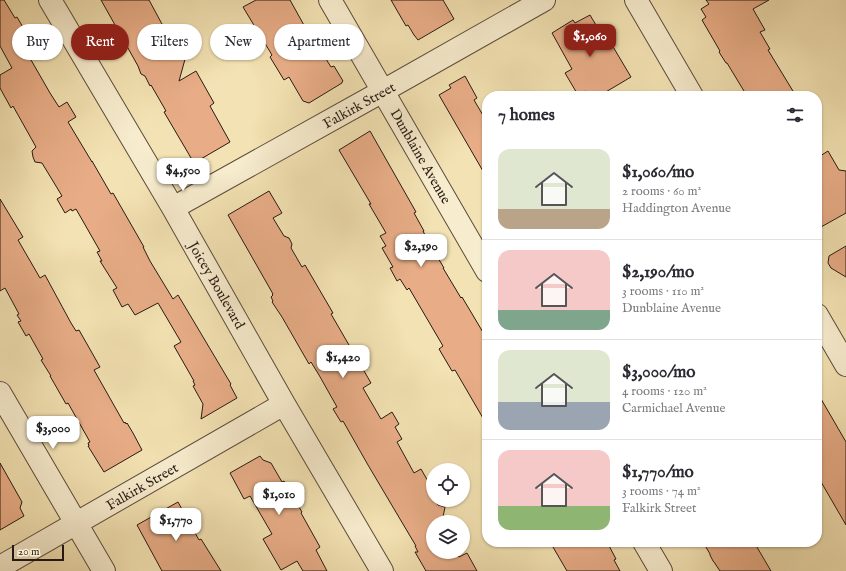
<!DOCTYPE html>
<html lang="en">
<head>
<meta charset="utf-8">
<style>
  body { margin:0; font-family:"IM FELL English",serif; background:#f2f2f3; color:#2b2b33; height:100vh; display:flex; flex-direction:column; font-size:15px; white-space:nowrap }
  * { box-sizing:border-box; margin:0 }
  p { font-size:13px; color:#7c7c81 }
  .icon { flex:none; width:22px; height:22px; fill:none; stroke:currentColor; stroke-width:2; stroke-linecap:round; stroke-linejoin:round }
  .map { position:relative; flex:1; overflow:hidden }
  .sheet { position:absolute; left:482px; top:91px; width:340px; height:456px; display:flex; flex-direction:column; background:#fff; border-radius:16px; box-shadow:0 1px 3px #0004 }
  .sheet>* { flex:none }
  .hud { position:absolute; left:12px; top:24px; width:380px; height:36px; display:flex; gap:8px }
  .tools { position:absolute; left:426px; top:463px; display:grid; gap:8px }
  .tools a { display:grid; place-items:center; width:44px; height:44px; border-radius:50%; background:#fff; box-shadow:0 1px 3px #0004; font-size:20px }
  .scale { position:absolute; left:12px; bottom:10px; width:52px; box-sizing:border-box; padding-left:4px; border:2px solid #281a13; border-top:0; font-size:11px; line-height:14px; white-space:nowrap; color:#281a13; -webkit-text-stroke:3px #f7ecce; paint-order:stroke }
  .price { position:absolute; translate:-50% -34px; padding:0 9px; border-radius:8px; background:#fff; color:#222; font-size:13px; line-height:26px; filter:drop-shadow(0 1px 2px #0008) }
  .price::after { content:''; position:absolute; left:50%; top:24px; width:12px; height:9px; margin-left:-6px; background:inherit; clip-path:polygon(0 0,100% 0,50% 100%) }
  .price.current { background:#8f2418; color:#fff }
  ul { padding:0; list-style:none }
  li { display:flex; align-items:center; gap:12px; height:100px; padding:0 16px }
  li+li { border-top:1px solid #e1e1e2 }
  li span { display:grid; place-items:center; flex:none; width:112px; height:80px; border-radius:12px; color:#555 }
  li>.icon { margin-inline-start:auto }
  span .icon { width:48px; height:48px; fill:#fffc; stroke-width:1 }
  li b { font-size:17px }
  h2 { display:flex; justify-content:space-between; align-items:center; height:48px; padding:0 16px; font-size:17px }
  .chip { padding:0 14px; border-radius:18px; background:#fff; box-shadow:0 1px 3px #0004; font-size:14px; line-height:36px }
  .chip.current { background:#8f2418; color:#fff }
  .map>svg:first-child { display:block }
</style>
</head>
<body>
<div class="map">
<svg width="846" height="571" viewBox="0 0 846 571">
  <rect width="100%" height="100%" fill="#f3e2b3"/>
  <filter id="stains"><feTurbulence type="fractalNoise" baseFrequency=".005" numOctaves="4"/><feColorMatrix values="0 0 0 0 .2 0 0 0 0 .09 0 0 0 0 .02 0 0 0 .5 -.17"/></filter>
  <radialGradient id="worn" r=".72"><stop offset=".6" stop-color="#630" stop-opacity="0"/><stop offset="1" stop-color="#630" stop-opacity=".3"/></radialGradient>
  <path fill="#e8ad87" stroke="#281a13" d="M0 0H4L15 18 17 17 35 48 27 53 50 93 59 107 67 102 76 117 68 122 92 162V161L111 194 113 193 144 247H143L150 261 173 299 178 295 184 305 231 384 230 385 237 398 201 419 203 404 193 386 195 385 193 381H194L174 346 181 342 158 303 135 315 128 304 122 307 113 290 117 288 100 261H102L97 252 100 251 76 209 72 211 71 209 65 213 57 199 62 196 42 163 35 162 33 157 32 151 36 147 13 106 11 108 0 88V75L12 68 0 46Z
    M101 0H149L169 37 172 36 176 44 184 47 187 52 179 81 196 71 214 103 210 106 230 142 194 163 164 112 166 111 151 85 150 86 145 76 141 74 138 66Z
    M256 0H290L310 36 311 35 331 67 334 66 343 81 342 82V83L309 103 303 101 289 77 284 80 270 57 272 55 243 7Z
    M391 0H443L454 19 418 40 414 35 408 25 406 26Z
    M706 0H769L753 9 765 30 760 32 770 49 768 50 796 96H747L727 63H726L719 52 720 51 702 20 706 17 701 9 709 4Z
    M590 15 609 47 612 45 631 77 599 96H589L586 91 578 95 565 73 572 69 552 33 573 20 575 23Z
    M465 76 477 98 474 100 487 122V178L439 95 451 88 449 85Z
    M370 131 416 212 414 213 424 231H423L428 241 444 268H443L461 298 462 297 487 339V425L455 370 452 371 439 349 443 346 409 288 407 290 400 279 397 281 390 268 393 267 382 248 386 246 380 236 386 233 369 204H371L339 150Z
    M828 151 839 170 846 171V213L821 227 817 219V158Z
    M269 191 282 213 273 218 284 236 289 238 292 244 291 248 302 267 305 265 333 313 331 314 371 383 363 388 381 419 392 412 399 424 395 427 402 439 397 442 414 473 421 469 433 490V500H435L438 505 445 507 442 522H433V552H456L459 557 467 553 477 571H426L415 552H418L415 546H416L368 465 343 421 341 422 333 409 337 407 319 375 311 362 309 364 282 317 272 302 273 301 271 297 273 295H272L273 294 228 215Z
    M0 199 23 237 18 240 40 278 45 275 71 323 76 331 79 330 87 344 100 367 94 370 124 423 125 422 126 424 127 423 133 433 142 450 104 472 88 446H89L88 443 90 442 68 403 66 404 50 376H51L41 360 43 359 29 334 26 336 18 322 21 321 17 315 19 314 5 288 0 291Z
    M846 246V277L831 268 828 263 829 256Z
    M817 392 846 442V525L817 475Z
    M260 456 263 460 271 463 282 482 284 481 302 512 301 513 320 547 316 550 327 571H303L297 561 281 570 263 539 272 534 250 496 244 499 230 473Z
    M0 463 22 502 20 508 24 516 0 530Z
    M178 502 199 540 201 539 221 571H162L137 525Z
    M550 542H607L616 559 614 560 620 571H567Z
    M703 542H754L771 571H720L714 562 713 561 710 555V554Z"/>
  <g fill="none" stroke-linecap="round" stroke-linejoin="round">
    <g stroke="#5b4c3b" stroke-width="24">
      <path id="minor" d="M50 0 173 208 284 404 382 571
        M330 0 487 271
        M636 0 692 96
        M173 208 383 91 544 0
        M817 315 846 365
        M0 393 104 571
        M644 542 661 571
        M0 567 284 404"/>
    </g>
    <use href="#minor" stroke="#f7ecce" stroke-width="22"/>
  </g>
  <g text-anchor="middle" stroke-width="3" stroke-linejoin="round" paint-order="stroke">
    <g font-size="14" fill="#281a13" stroke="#f7ecce">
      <text transform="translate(359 105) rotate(-29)" y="5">Falkirk Street</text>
      <text transform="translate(421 156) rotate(60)" y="5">Dunblaine Avenue</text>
      <text transform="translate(217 285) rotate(60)" y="5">Joicey Boulevard</text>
      <text transform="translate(142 486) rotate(-30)" y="5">Falkirk Street</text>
    </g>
  </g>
  <rect width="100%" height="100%" filter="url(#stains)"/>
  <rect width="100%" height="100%" fill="url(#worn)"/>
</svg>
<div class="tools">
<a><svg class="icon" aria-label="locate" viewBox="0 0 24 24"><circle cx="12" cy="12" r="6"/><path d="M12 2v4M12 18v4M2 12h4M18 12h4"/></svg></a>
<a><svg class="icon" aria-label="layers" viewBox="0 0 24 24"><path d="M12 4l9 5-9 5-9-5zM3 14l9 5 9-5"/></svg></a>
</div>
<div class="scale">20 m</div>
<b class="price current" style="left:590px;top:58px">$1,060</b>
<b class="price" style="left:183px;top:192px">$4,500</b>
<b class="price" style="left:421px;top:268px">$2,190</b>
<b class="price" style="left:343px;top:379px">$1,420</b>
<b class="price" style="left:53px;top:450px">$3,000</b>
<b class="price" style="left:279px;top:516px">$1,010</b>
<b class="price" style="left:176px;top:542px">$1,770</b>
<div class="hud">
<a class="chip">Buy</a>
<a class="chip current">Rent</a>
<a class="chip">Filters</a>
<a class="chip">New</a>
<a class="chip">Apartment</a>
</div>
<section class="sheet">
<h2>7 homes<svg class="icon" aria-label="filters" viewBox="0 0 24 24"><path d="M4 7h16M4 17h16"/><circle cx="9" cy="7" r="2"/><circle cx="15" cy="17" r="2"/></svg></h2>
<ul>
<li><span style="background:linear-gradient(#dfe7d0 75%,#b9a48a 0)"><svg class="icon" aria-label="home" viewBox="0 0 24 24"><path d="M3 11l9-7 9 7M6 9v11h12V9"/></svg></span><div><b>$1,060/mo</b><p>2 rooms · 60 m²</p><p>Haddington Avenue</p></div></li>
<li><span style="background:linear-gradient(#f6c9c9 75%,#7fa58c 0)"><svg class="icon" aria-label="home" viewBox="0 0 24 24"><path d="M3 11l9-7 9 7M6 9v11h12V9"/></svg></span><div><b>$2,190/mo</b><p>3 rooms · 110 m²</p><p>Dunblaine Avenue</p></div></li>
<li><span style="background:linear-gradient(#dfe7d0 65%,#9aa5b1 0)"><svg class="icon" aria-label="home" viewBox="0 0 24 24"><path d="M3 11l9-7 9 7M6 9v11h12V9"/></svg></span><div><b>$3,000/mo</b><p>4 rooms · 120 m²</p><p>Carmichael Avenue</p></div></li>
<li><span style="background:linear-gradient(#f6c9c9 70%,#8fb573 0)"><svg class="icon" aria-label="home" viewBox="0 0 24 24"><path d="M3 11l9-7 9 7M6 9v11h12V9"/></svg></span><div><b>$1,770/mo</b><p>3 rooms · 74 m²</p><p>Falkirk Street</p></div></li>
</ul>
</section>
</div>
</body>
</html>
